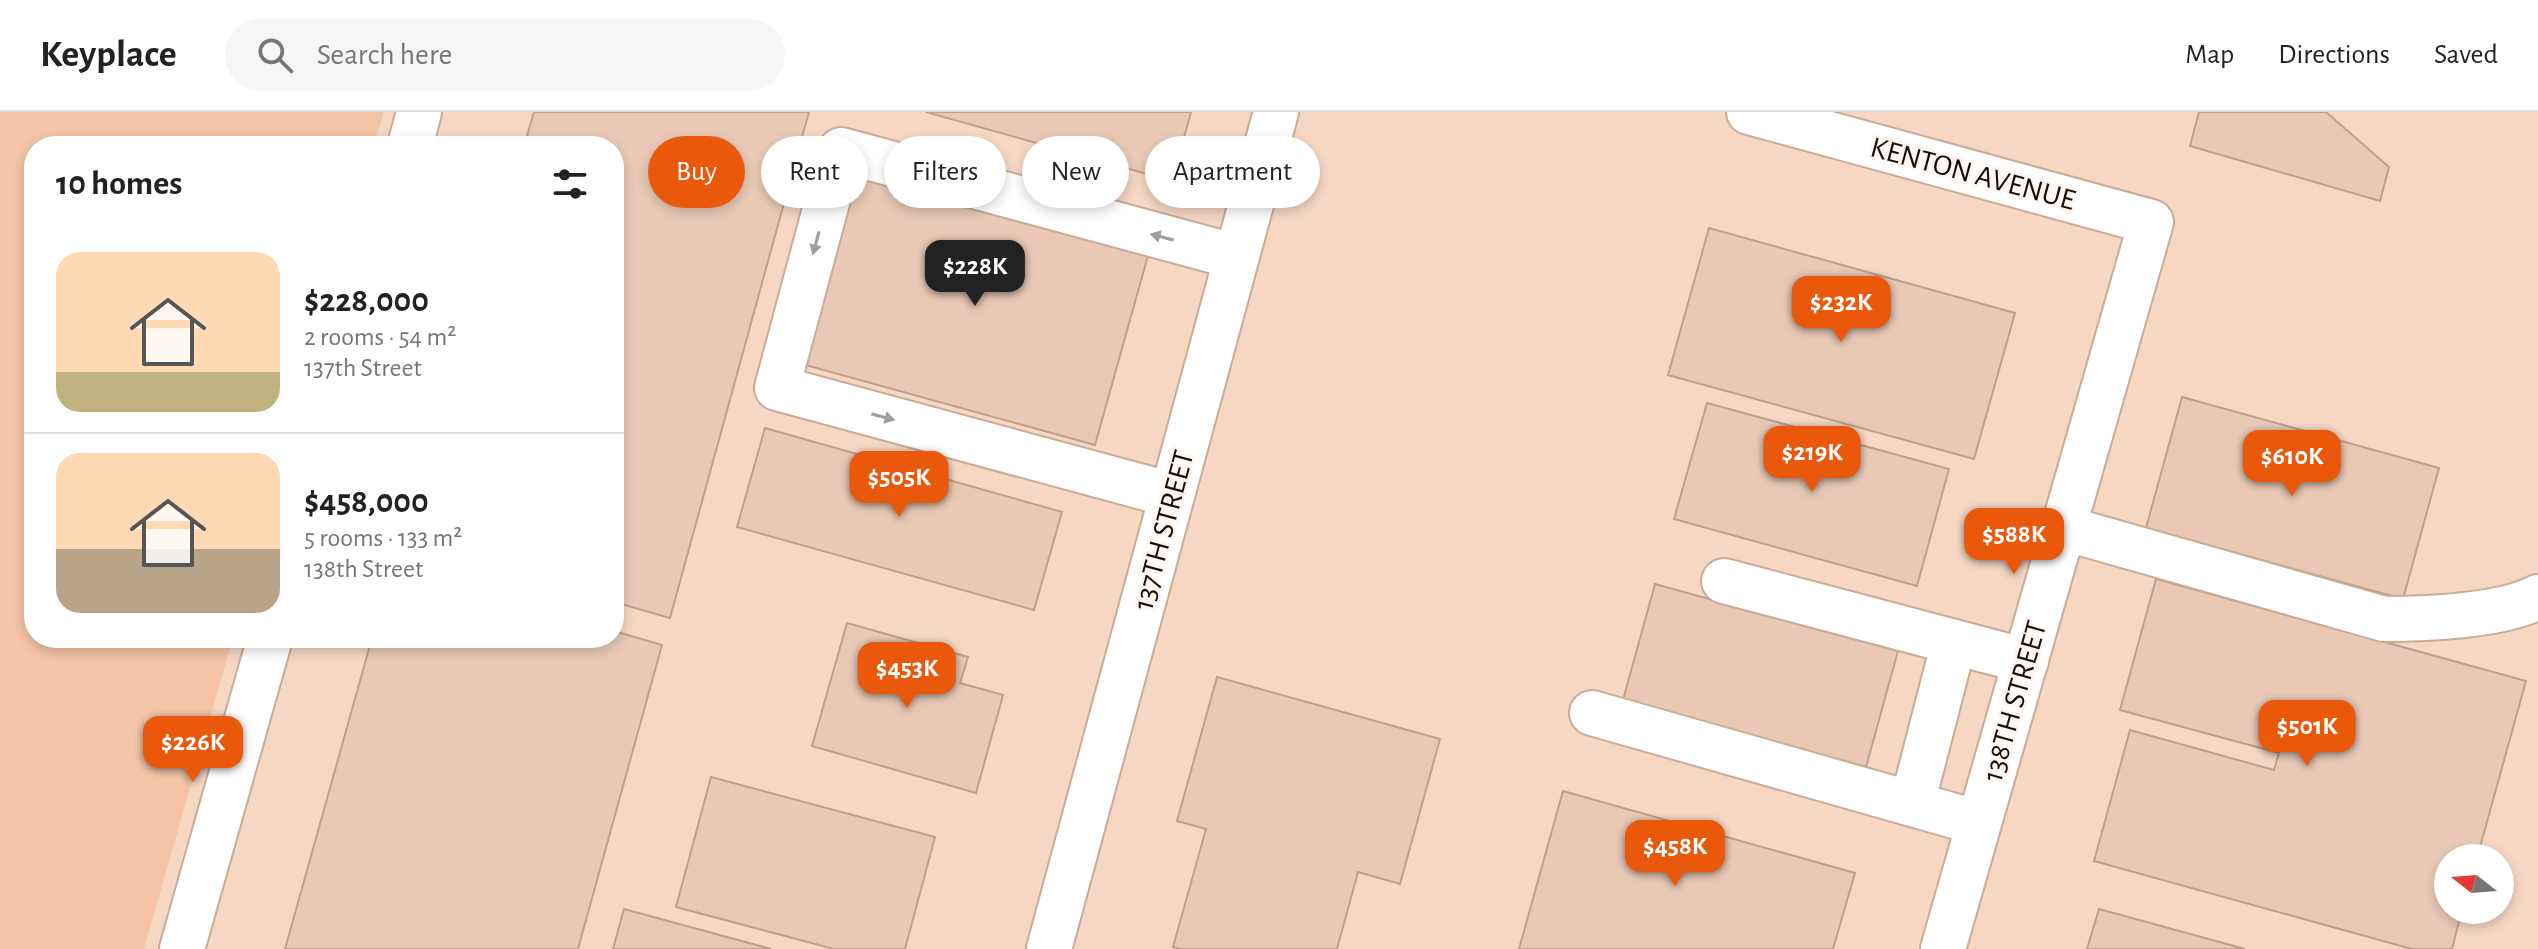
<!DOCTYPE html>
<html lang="en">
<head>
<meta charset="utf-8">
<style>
  body { margin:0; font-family:"Alegreya Sans",sans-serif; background:#f6f6f6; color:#222; height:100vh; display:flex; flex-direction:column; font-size:30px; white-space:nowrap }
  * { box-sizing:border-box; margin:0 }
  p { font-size:26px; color:#767676 }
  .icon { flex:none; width:44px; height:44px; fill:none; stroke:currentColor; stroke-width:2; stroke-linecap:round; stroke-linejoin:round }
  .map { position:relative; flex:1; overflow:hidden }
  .side { position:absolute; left:24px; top:24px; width:600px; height:512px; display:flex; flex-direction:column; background:#fff; border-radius:32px; box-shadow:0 4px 12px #0003 }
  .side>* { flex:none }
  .banner { position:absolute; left:648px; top:24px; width:760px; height:72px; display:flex; gap:16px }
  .needle { width:52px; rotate:287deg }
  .tools { position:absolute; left:2434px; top:732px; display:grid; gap:16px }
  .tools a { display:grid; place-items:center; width:80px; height:80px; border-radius:50%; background:#fff; box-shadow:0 4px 12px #0003; font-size:40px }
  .price { position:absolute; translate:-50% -68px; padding:0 18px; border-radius:16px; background:#ea580c; color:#fff; font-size:26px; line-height:52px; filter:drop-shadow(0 2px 4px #0008) }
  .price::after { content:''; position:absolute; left:50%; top:48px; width:24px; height:18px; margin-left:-12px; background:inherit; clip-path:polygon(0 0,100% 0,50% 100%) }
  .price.selected { background:#222; color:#fff }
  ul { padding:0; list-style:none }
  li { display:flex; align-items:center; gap:24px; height:200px; padding:0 32px }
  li+li { border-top:2px solid #e0e0e0 }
  li span { display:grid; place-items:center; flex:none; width:224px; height:160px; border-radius:24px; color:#555 }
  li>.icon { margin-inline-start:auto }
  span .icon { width:96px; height:96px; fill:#fffc; stroke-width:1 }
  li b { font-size:34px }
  h2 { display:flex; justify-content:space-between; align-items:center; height:96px; padding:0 32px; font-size:34px }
  .chip { padding:0 28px; border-radius:36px; background:#fff; box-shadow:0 4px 12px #0003; font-size:28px; line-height:72px }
  .chip.selected { background:#ea580c; color:#fff }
  header { display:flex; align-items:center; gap:48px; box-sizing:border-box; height:112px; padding:0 40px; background:#fff; border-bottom:2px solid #e0e0e0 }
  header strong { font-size:38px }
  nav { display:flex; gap:44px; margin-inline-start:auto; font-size:28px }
  .search { width:560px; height:72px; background:#f6f6f6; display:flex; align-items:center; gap:20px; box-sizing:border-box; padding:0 28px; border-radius:44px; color:#767676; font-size:30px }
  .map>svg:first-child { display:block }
</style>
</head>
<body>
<header>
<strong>Keyplace</strong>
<div class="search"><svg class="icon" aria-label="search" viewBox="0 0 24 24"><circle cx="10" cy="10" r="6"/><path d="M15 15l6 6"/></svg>Search here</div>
<nav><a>Map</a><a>Directions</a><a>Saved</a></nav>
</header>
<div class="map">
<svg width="2538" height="837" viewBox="0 0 2538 837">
  <rect width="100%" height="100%" fill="#ffe5d5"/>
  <path fill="#f6d7c4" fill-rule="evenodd" d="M384 0H2538V837H144L233 526H614V34H374ZM2448 746H2500V798H2448Z"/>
  <path fill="#f4c4a6" d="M0 0H384L374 34H34V526H233L144 837H0Z"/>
  <path fill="#e9c9b6" stroke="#bea08d" stroke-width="2" d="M534 0H809L670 506 614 490V34H524Z
    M926 0H1191L1172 69Z
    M2199 0H2326L2389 55 2380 89 2190 34Z
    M856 58 1149 140 1095 333 802 252Z
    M1709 116 2015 201 1974 347 1668 263Z
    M2182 285 2439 356 2403 487 2146 416Z
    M1707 291 1949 357 1917 474 1674 407Z
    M765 316 1062 400 1034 498 737 415Z
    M2156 467 2526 569 2477 746H2448V798H2462L2452 837H2412L2094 749 2130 618 2274 658 2279 641 2120 598Z
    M1655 472 1898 539 1866 655 1623 588Z
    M847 511 968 545 960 571 1003 583 976 681 812 634Z
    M614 519 662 533 578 837H285L372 526H614Z
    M1217 565 1440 627 1400 772 1358 760 1337 837H1180L1173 835 1206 717 1177 709Z
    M711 665 935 725 905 837H834L676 795Z
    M1563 679 1855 761 1833 837H1519Z
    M624 797 771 837H613Z
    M2099 797 2245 837H2087Z"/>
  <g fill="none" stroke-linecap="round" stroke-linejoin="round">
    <g stroke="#c9ab97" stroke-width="48">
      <path id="minor" d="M1749 0 2151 110 1943 837
        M410 34 419 0
        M1172 383 777 276 841 38 1237 145
        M2064 416 2384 507C2426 507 2502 504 2538 485
        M1724 469 2026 549
        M1592 601 1979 711
        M1912 692 1954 530
        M182 837 270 526
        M1049 837 1276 0"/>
    </g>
    <use href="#minor" stroke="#fff" stroke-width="44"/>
  </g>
  <defs><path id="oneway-solid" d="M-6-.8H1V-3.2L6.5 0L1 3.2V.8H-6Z" transform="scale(2)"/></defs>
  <g fill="#a39e9c">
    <use href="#oneway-solid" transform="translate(1162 125) rotate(-165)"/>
    <use href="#oneway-solid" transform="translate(816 131) rotate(105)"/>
    <use href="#oneway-solid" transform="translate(883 305) rotate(15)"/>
  </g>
  <g text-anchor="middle" stroke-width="6" stroke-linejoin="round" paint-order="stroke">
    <g font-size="30" fill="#180d07" stroke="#fdf6f2">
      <text transform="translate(1973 61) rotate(15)" y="10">KENTON AVENUE</text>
      <text transform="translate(1163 418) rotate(-75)" y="10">137TH STREET</text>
      <text transform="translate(2014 589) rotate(-74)" y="10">138TH STREET</text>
    </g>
  </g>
</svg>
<div class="tools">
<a><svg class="needle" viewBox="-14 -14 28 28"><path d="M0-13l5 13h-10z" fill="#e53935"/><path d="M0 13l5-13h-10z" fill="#767676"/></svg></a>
</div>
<b class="price selected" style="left:975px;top:196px">$228K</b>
<b class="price" style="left:1841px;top:232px">$232K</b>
<b class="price" style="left:1812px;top:382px">$219K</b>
<b class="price" style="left:2292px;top:386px">$610K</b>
<b class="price" style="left:899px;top:407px">$505K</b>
<b class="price" style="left:2014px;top:464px">$588K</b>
<b class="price" style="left:907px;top:598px">$453K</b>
<b class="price" style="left:2307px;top:656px">$501K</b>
<b class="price" style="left:193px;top:672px">$226K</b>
<b class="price" style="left:1675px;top:776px">$458K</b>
<div class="banner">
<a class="chip selected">Buy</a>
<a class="chip">Rent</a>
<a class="chip">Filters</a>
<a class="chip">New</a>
<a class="chip">Apartment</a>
</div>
<section class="side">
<h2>10 homes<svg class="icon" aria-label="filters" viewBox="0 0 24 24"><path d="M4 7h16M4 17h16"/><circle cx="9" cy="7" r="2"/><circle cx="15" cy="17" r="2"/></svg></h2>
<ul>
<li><span style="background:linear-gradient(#ffd9b3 75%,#c2b280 0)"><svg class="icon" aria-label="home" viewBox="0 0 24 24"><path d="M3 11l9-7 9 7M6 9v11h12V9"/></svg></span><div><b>$228,000</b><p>2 rooms · 54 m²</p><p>137th Street</p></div></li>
<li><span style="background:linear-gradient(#ffd9b3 60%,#b9a48a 0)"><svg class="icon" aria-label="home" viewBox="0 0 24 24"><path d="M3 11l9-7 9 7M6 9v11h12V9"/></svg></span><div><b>$458,000</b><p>5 rooms · 133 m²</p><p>138th Street</p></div></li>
</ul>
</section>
</div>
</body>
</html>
